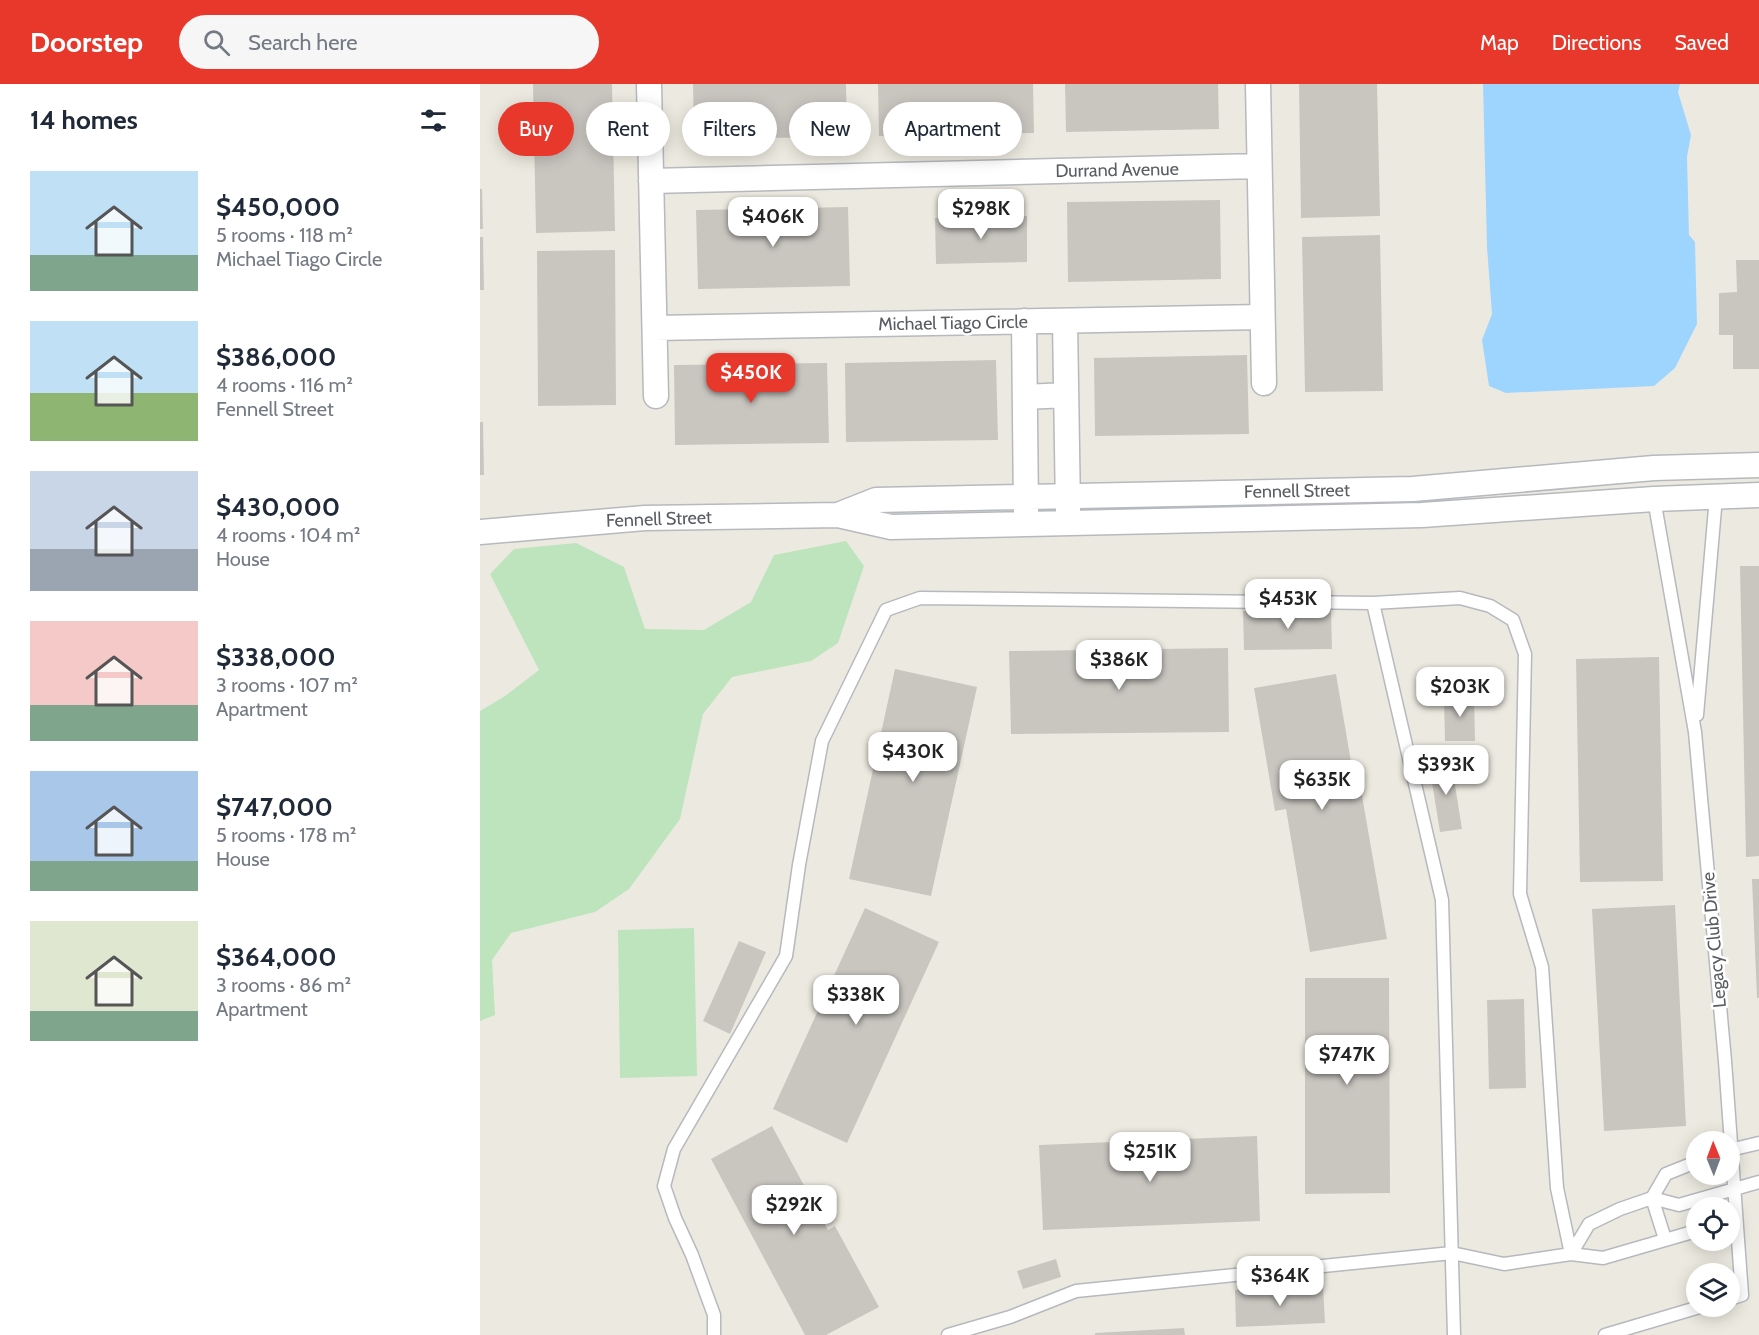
<!DOCTYPE html>
<html lang="en">
<head>
<meta charset="utf-8">
<style>
  body { margin:0; font-family:Cabin,sans-serif; background:#f6f6f7; color:#1f2937; height:100vh; display:flex; flex-direction:column; font-size:22px; white-space:nowrap }
  * { box-sizing:border-box; margin:0 }
  p { font-size:20px; color:#747a83 }
  .icon { flex:none; width:33px; height:33px; fill:none; stroke:currentColor; stroke-width:2; stroke-linecap:round; stroke-linejoin:round }
  .map { position:relative; flex:1; overflow:hidden }
  .side { display:flex; flex-direction:column; background:#fff; width:480px }
  .side>* { flex:none }
  .hud { position:absolute; left:18px; top:18px; width:570px; height:54px; display:flex; gap:12px }
  .needle { width:39px; rotate:359deg }
  .fabs { position:absolute; left:1206px; top:1047px; display:grid; gap:12px }
  .fabs a { display:grid; place-items:center; width:54px; height:54px; border-radius:50%; background:#fff; box-shadow:0 3px 15px #0003; font-size:30px }
  .price { position:absolute; translate:-50% -51px; padding:0 14px; border-radius:12px; background:#fff; color:#222; font-size:20px; line-height:39px; filter:drop-shadow(0 2px 3px #0008) }
  .price::after { content:''; position:absolute; left:50%; top:36px; width:18px; height:14px; margin-left:-9px; background:inherit; clip-path:polygon(0 0,100% 0,50% 100%) }
  .price.on { background:#e8382b; color:#fff }
  ul { padding:0; list-style:none }
  li { display:flex; align-items:center; gap:18px; height:150px; padding:0 30px }
  li span { display:grid; place-items:center; flex:none; width:168px; height:120px; border-radius:0px; color:#555 }
  li>.icon { margin-inline-start:auto }
  span .icon { width:72px; height:72px; fill:#fffc; stroke-width:1 }
  li b { font-size:26px }
  h2 { display:flex; justify-content:space-between; align-items:center; height:72px; padding:0 30px; font-size:26px }
  .pill { padding:0 21px; border-radius:27px; background:#fff; box-shadow:0 3px 15px #0003; font-size:21px; line-height:54px }
  .pill.on { background:#e8382b; color:#fff }
  header { display:flex; align-items:center; gap:36px; box-sizing:border-box; height:84px; padding:0 30px; background:#e8382b; color:#fff }
  header strong { font-size:28px }
  nav { display:flex; gap:33px; margin-inline-start:auto; font-size:21px }
  .search { width:420px; height:54px; background:#f6f6f7; display:flex; align-items:center; gap:15px; box-sizing:border-box; padding:0 21px; border-radius:33px; color:#747a83; font-size:22px }
  main { display:flex; flex:1; min-height:0 }
  .map>svg:first-child { display:block }
</style>
</head>
<body>
<header>
<strong>Doorstep</strong>
<div class="search"><svg class="icon" aria-label="search" viewBox="0 0 24 24"><circle cx="10" cy="10" r="6"/><path d="M15 15l6 6"/></svg>Search here</div>
<nav><a>Map</a><a>Directions</a><a>Saved</a></nav>
</header>
<main>
<section class="side">
<h2>14 homes<svg class="icon" aria-label="filters" viewBox="0 0 24 24"><path d="M4 7h16M4 17h16"/><circle cx="9" cy="7" r="2"/><circle cx="15" cy="17" r="2"/></svg></h2>
<ul>
<li><span style="background:linear-gradient(#bfe0f5 70%,#7fa58c 0)"><svg class="icon" aria-label="home" viewBox="0 0 24 24"><path d="M3 11l9-7 9 7M6 9v11h12V9"/></svg></span><div><b>$450,000</b><p>5 rooms · 118 m²</p><p>Michael Tiago Circle</p></div></li>
<li><span style="background:linear-gradient(#bfe0f5 60%,#8fb573 0)"><svg class="icon" aria-label="home" viewBox="0 0 24 24"><path d="M3 11l9-7 9 7M6 9v11h12V9"/></svg></span><div><b>$386,000</b><p>4 rooms · 116 m²</p><p>Fennell Street</p></div></li>
<li><span style="background:linear-gradient(#c9d6e8 65%,#9aa5b1 0)"><svg class="icon" aria-label="home" viewBox="0 0 24 24"><path d="M3 11l9-7 9 7M6 9v11h12V9"/></svg></span><div><b>$430,000</b><p>4 rooms · 104 m²</p><p>House</p></div></li>
<li><span style="background:linear-gradient(#f6c9c9 70%,#7fa58c 0)"><svg class="icon" aria-label="home" viewBox="0 0 24 24"><path d="M3 11l9-7 9 7M6 9v11h12V9"/></svg></span><div><b>$338,000</b><p>3 rooms · 107 m²</p><p>Apartment</p></div></li>
<li><span style="background:linear-gradient(#a9c7e8 75%,#7fa58c 0)"><svg class="icon" aria-label="home" viewBox="0 0 24 24"><path d="M3 11l9-7 9 7M6 9v11h12V9"/></svg></span><div><b>$747,000</b><p>5 rooms · 178 m²</p><p>House</p></div></li>
<li><span style="background:linear-gradient(#dfe7d0 75%,#7fa58c 0)"><svg class="icon" aria-label="home" viewBox="0 0 24 24"><path d="M3 11l9-7 9 7M6 9v11h12V9"/></svg></span><div><b>$364,000</b><p>3 rooms · 86 m²</p><p>Apartment</p></div></li>
</ul>
</section>
<div class="map">
<svg width="1279" height="1251" viewBox="0 0 1279 1251">
  <rect width="100%" height="100%" fill="#eceae0"/>
  <path fill="#bde4bc" d="M366 457 384 482 358 559 331 577 252 593 223 630 200 735 149 805 115 828 31 849 12 876 15 931 0 937V627L25 612 59 586 10 490 34 465 96 459 144 483 165 545 224 546 271 518 294 471Z
    M214 844 217 992 140 994 138 846Z"/>
  <path fill="#9ed5ff" d="M1003 0H1200L1198 8 1211 51 1207 73 1209 151 1215 158 1217 240 1195 284 1174 302 1026 309 1009 302 1002 256 1012 230 1007 163Z"/>
  <path fill="#c9c6c0" d="M53 0H132L135 147 56 149Z
    M213 0H366L367 53 214 55Z
    M398 0H553L554 49 399 52Z
    M585 0H738L739 45 586 48Z
    M819 0H897L900 132 821 134Z
    M0 105H2L3 145H0Z
    M740 116 741 195 588 198 587 118Z
    M368 123 370 202 218 205 216 126Z
    M547 132V178L456 180 455 134Z
    M900 151 903 307 825 308 822 153Z
    M0 153H3L4 206H0Z
    M135 166 136 321 58 322 57 167Z
    M1256 176H1279V285H1253V251H1239V209L1257 208Z
    M767 271 769 350 615 352 614 274Z
    M516 276 518 356 366 358 365 279Z
    M347 279 349 359 195 361 194 281Z
    M0 338H3L4 391H0Z
    M1260 482H1279V772L1266 773Z
    M851 526 852 565 764 566 763 527Z
    M748 564 749 648 531 650 529 567Z
    M1179 573 1183 797 1100 798 1096 575Z
    M415 585 497 603 451 812 369 795Z
    M856 590 876 707 881 706 907 855 830 868 806 725 795 727 774 604Z
    M994 611 995 657H965L964 612Z
    M971 676 982 745 960 748 949 680Z
    M1272 795H1279V914H1277Z
    M1195 821 1206 1042 1124 1047 1112 825Z
    M385 824 459 858 367 1059 293 1025Z
    M259 857 286 868 250 950 223 937Z
    M825 894H909L910 1109 825 1110Z
    M1044 915 1046 1004 1009 1005 1007 916Z
    M292 1042 348 1146 355 1142 399 1223 346 1251H325L231 1075Z
    M777 1052 780 1137 563 1146 559 1061Z
    M576 1175 581 1193 543 1205 537 1187Z
    M843 1202 845 1239 756 1243 755 1206Z
    M704 1244 705 1251H615V1249Z"/>
  <g fill="none" stroke-linecap="round" stroke-linejoin="round">
    <g stroke="#b6b9bd" stroke-width="15">
      <path id="lane" d="M1174 415 1215 648 1245 977 1262 1211 1250 1215
        M893 519 962 816 974 1251
        M1217 631 1236 413
        M1250 1066 1279 1059
        M1172 1114 1186 1090 1216 1078
        M1172 1114 1185 1155
        M1091 1170 1109 1140 1140 1125 1172 1114 1199 1121 1279 1098
        M234 1251V1231L212 1171 195 1134 184 1102 194 1065 306 872 319 781 342 657 406 526 440 514 893 519 980 514 1010 522 1033 536 1045 570 1040 810 1062 883 1077 1104 1091 1170
        M468 1251 530 1233 596 1207 972 1169 1024 1180 1091 1170 1123 1174 1216 1147
        M1125 1251 1223 1222"/>
    </g>
    <g stroke="#b6b9bd" stroke-width="27">
      <path id="street" d="M169 0 176 312
        M778 0 784 299
        M171 97 779 82
        M544 237 546 427
        M585 237 588 426
        M175 244 782 233
        M545 313 586 311
        M358 431 396 416 933 405 1174 384 1279 381
        M0 448 165 434 358 431 411 443 942 431 1174 415 1279 411"/>
    </g>
    <use href="#lane" stroke="#fff" stroke-width="12"/>
    <use href="#street" stroke="#fff" stroke-width="24"/>
  </g>
  <g text-anchor="middle" stroke-width="5" stroke-linejoin="round" paint-order="stroke">
    <g font-size="18" fill="#595d62" stroke="#fff">
      <text transform="translate(637 86) rotate(-1)" y="6">Durrand Avenue</text>
      <text transform="translate(473 239) rotate(-1)" y="6">Michael Tiago Circle</text>
      <text transform="translate(817 407) rotate(-1)" y="6">Fennell Street</text>
      <text transform="translate(179 435) rotate(-2)" y="6">Fennell Street</text>
      <text transform="translate(1234 856) rotate(-95)" y="6">Legacy Club Drive</text>
    </g>
  </g>
</svg>
<div class="fabs">
<a><svg class="needle" viewBox="-14 -14 28 28"><path d="M0-13l5 13h-10z" fill="#e53935"/><path d="M0 13l5-13h-10z" fill="#747a83"/></svg></a>
<a><svg class="icon" aria-label="locate" viewBox="0 0 24 24"><circle cx="12" cy="12" r="6"/><path d="M12 2v4M12 18v4M2 12h4M18 12h4"/></svg></a>
<a><svg class="icon" aria-label="layers" viewBox="0 0 24 24"><path d="M12 4l9 5-9 5-9-5zM3 14l9 5 9-5"/></svg></a>
</div>
<b class="price" style="left:501px;top:156px">$298K</b>
<b class="price" style="left:293px;top:164px">$406K</b>
<b class="price on" style="left:271px;top:320px">$450K</b>
<b class="price" style="left:808px;top:546px">$453K</b>
<b class="price" style="left:639px;top:607px">$386K</b>
<b class="price" style="left:980px;top:634px">$203K</b>
<b class="price" style="left:433px;top:699px">$430K</b>
<b class="price" style="left:966px;top:712px">$393K</b>
<b class="price" style="left:842px;top:727px">$635K</b>
<b class="price" style="left:376px;top:942px">$338K</b>
<b class="price" style="left:867px;top:1002px">$747K</b>
<b class="price" style="left:670px;top:1099px">$251K</b>
<b class="price" style="left:314px;top:1152px">$292K</b>
<b class="price" style="left:800px;top:1223px">$364K</b>
<div class="hud">
<a class="pill on">Buy</a>
<a class="pill">Rent</a>
<a class="pill">Filters</a>
<a class="pill">New</a>
<a class="pill">Apartment</a>
</div>
</div>
</main>
</body>
</html>
